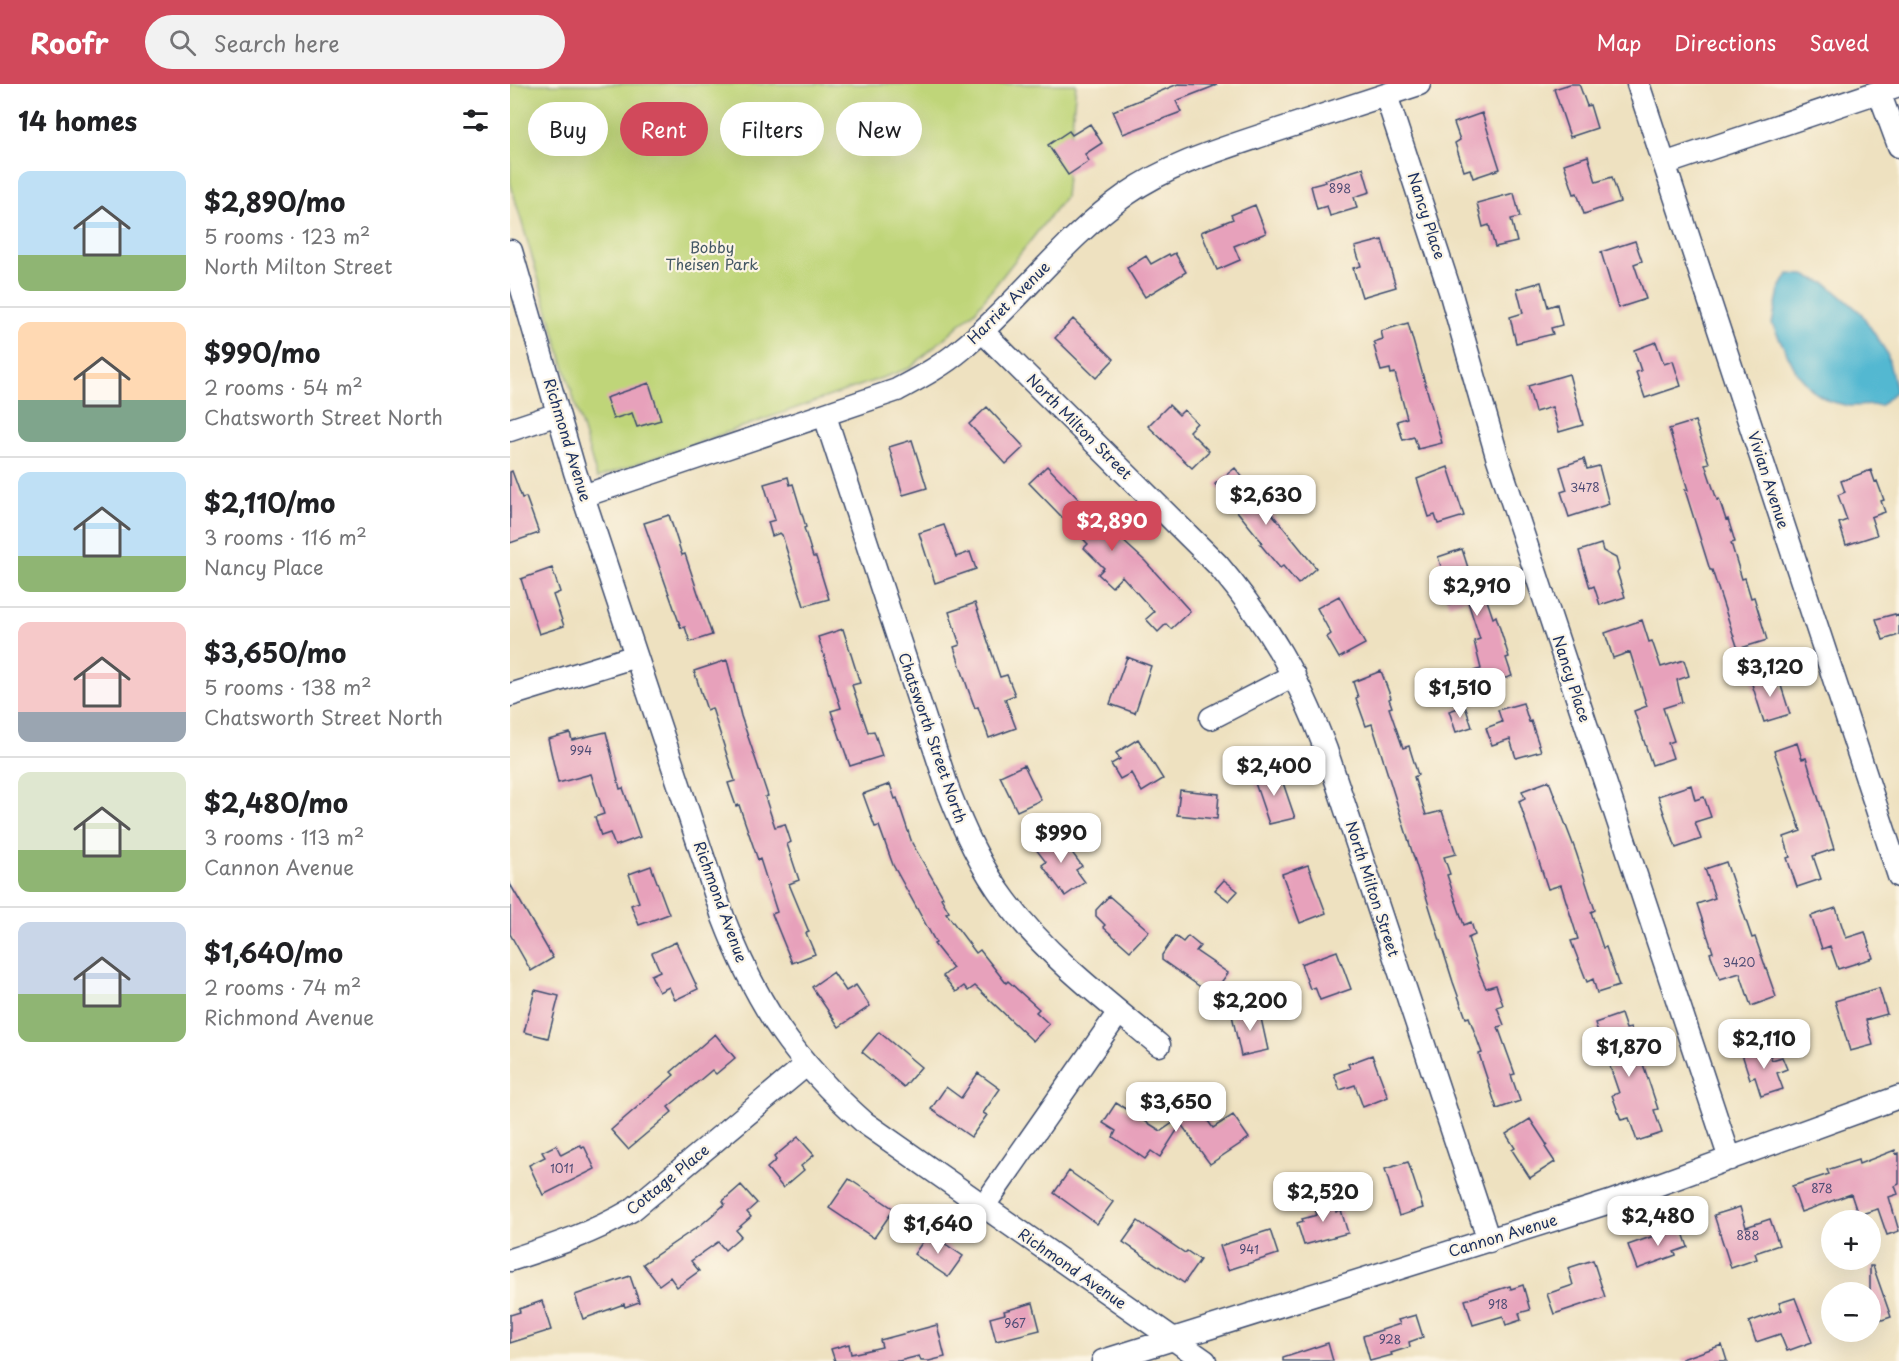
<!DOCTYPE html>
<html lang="en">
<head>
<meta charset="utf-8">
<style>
  body { margin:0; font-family:"Playpen Sans",sans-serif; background:#f2f2f2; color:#202124; height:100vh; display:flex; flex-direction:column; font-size:22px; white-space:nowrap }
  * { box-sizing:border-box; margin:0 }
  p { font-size:20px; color:#757577 }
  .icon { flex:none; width:33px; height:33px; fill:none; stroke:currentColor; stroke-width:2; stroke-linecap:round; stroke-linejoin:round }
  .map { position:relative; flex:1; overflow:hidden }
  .sheet { display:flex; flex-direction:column; background:#fff; width:510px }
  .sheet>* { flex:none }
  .top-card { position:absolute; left:18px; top:18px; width:570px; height:54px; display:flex; gap:12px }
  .fabs { position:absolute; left:1311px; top:1126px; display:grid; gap:12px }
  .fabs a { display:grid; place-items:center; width:60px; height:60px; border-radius:50%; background:#fff; box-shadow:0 6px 24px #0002; font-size:30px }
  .price { position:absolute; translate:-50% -51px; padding:0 14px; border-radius:12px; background:#fff; color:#222; font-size:20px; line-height:39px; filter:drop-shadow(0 2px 3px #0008) }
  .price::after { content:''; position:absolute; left:50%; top:36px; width:18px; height:14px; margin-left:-9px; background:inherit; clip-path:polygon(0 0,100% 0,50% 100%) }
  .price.selected { background:#d1495b; color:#fff }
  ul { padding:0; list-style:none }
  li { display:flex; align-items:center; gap:18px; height:150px; padding:0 18px }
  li+li { border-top:2px solid #e0e0e0 }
  li span { display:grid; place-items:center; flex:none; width:168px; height:120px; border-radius:12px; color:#555 }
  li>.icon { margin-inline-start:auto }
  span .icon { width:72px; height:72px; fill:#fffc; stroke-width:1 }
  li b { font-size:26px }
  h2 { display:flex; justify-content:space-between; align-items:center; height:72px; padding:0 18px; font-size:26px }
  .pill { padding:0 21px; border-radius:27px; background:#fff; box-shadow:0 6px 24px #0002; font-size:21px; line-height:54px }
  .pill.selected { background:#d1495b; color:#fff }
  header { display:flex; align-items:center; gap:36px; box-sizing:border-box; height:84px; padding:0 30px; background:#d1495b; color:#fff }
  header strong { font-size:28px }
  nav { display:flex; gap:33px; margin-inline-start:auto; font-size:21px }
  .search { width:420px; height:54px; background:#f2f2f2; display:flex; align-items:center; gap:15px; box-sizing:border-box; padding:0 21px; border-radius:33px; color:#757577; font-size:22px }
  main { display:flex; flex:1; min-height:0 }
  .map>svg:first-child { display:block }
</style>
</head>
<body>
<header>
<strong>Roofr</strong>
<div class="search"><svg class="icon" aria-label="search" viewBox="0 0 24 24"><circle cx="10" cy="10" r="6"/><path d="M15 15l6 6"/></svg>Search here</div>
<nav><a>Map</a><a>Directions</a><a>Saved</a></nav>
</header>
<main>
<section class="sheet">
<h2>14 homes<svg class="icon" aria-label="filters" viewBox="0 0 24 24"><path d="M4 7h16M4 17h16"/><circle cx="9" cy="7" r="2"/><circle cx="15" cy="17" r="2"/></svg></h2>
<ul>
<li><span style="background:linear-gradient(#bfe0f5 70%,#8fb573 0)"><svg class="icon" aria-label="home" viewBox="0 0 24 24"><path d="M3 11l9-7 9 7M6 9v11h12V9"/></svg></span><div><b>$2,890/mo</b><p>5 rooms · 123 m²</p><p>North Milton Street</p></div></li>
<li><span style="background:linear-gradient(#ffd9b3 65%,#7fa58c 0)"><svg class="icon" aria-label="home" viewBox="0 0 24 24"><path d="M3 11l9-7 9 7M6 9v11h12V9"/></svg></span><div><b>$990/mo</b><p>2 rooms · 54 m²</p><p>Chatsworth Street North</p></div></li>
<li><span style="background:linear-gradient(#bfe0f5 70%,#8fb573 0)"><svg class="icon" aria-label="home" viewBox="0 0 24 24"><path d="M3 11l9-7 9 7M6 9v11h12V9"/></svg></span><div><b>$2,110/mo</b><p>3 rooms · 116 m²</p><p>Nancy Place</p></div></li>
<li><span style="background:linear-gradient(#f6c9c9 75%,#9aa5b1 0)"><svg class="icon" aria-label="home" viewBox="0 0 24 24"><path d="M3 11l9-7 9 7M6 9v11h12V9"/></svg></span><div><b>$3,650/mo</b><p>5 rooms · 138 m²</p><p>Chatsworth Street North</p></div></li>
<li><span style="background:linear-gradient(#dfe7d0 65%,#8fb573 0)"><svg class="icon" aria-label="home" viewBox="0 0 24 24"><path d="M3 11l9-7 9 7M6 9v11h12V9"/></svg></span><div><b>$2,480/mo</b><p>3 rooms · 113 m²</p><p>Cannon Avenue</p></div></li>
<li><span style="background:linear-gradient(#c9d6e8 60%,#8fb573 0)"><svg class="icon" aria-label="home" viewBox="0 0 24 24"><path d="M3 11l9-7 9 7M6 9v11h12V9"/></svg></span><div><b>$1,640/mo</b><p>2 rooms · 74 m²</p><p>Richmond Avenue</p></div></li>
</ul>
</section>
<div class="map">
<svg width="1389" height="1277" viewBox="0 0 1389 1277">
  <rect width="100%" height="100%" fill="#fcf5e5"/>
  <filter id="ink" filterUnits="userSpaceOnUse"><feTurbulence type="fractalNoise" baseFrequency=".0167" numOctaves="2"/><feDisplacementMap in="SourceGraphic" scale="12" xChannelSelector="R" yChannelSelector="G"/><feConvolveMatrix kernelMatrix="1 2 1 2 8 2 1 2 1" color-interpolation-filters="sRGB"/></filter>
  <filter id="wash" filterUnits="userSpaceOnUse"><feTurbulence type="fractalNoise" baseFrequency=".008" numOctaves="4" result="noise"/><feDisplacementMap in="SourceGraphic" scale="24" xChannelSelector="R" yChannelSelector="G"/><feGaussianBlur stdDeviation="1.35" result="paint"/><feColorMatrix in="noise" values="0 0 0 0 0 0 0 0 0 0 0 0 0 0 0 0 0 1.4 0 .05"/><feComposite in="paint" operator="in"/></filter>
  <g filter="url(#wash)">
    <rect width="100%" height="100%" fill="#eee1c0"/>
    <path fill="#bfd579" stroke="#6d826c" stroke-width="1.5" d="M0 0H566L555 113 465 227 400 284 87 394 0 98Z"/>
    <path fill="#53b8d1" stroke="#377498" stroke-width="1.5" d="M1278 190 1294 191 1317 200 1351 229 1377 269 1386 307 1371 321 1339 322 1319 317 1304 308 1287 289 1262 240 1269 206Z"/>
    <g id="blocks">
      <path fill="#e7a1bb" d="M668 0 707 1 666 17 671 28 613 50 603 27Z
        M1060 0H1069L1077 22 1080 21 1087 44 1060 53 1044 5Z
        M972 29 990 85 963 94 960 85 954 87 945 59 950 56 944 39Z
        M580 40 592 59 575 70 579 77 558 91 538 61 559 47 562 51Z
        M1078 72 1086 98 1102 93 1110 118 1074 130 1067 109 1064 110 1054 80Z
        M853 84 860 108 844 113 847 124 820 132 817 122 807 125 801 102 816 98 815 96Z
        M1004 109 1010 133 1001 135 1007 158 985 163 979 141 973 143 967 119Z
        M745 121 756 149 724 162 730 176 707 186 691 148 723 135 721 131Z
        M872 156 886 203 852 213 843 184 851 182 845 163Z
        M1125 157 1132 177 1124 180 1136 215 1108 224 1091 168Z
        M665 169 676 188 635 213 617 184 636 172 641 180 659 170 660 172Z
        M1031 198 1038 223 1047 220 1052 241 1041 244 1043 250 1006 259 1000 233 1013 229 1007 205Z
        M563 235 604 275 586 294 545 254Z
        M898 239 932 359 908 365 904 353 893 356 887 337 897 334 885 289 881 290 880 285 871 287 864 262 866 261 864 258 873 255 871 247Z
        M1146 258 1154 280 1163 277 1171 302 1135 314 1126 288 1131 287 1124 266Z
        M1059 290 1073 341 1049 348 1042 323 1025 328 1018 302Z
        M139 299 151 336 127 343 122 329 103 335 96 314Z
        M659 321 669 331 674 326 687 339 679 347 699 367 682 384 638 342Z
        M477 323 514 363 496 380 459 340Z
        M1185 337 1199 379 1195 380 1207 416 1209 415 1216 436 1218 435 1225 458 1221 459 1232 495 1235 494 1241 514 1244 513 1257 556 1228 565 1202 486H1200L1175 406H1178L1159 345Z
        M402 356 417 404 393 411 379 363Z
        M1074 375 1077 385 1089 382 1099 420 1059 433 1051 408 1057 406 1050 383Z
        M537 382 574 421 635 477 680 527 661 545 656 540 648 548 636 535 644 528 612 492 602 503 588 490 594 484 574 464 578 460 519 399Z
        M938 383 954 432 928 440 925 431 919 433 907 395Z
        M725 384 806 484 788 500 773 482 770 484 750 460 752 458 705 400Z
        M1361 386 1365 398 1367 397 1374 416 1371 417 1375 428 1361 433 1367 451 1336 461 1329 439 1337 436 1328 411 1335 408 1331 397Z
        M2 387 12 414 16 413 29 449 0 459V388Z
        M278 393 280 401 283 400 296 443 294 444 303 473H306L319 515 294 522 272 451 270 449 262 452 258 438 265 436 254 400Z
        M159 431 172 471 175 470 202 551 180 558 175 543 171 544 134 439Z
        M434 441 446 473 460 468 466 485 425 499 409 449Z
        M1091 460 1093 467 1106 474 1109 485 1107 488 1115 513 1090 521 1084 502 1080 504 1069 467Z
        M952 465 959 487 966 484 983 534 986 532 999 573 996 574 1002 592 968 603 963 587 971 585 964 557 970 555 957 515 939 521 931 496 935 495 928 473Z
        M42 484 50 508 43 511 54 542 29 550 11 495Z
        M829 512 855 560 829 574 817 553 821 550 807 524Z
        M465 519 490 593 497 591 505 611 495 615 506 644 479 654 468 623 465 624 458 605 444 563 450 561 439 528Z
        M1385 530 1386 532 1389 531V551L1373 556 1366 535Z
        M1132 536 1139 558 1142 557 1151 583 1174 576 1179 592 1167 596 1172 618 1153 624 1164 657 1158 659 1163 674 1142 681 1124 627 1137 622 1120 568 1103 574 1095 549Z
        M333 545 350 599 342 601 358 648 364 647 372 672 340 682 321 627 331 624 308 553Z
        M617 573 641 582 625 629 600 620Z
        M217 576 231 632 258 712 255 713 265 743 275 740 281 758 277 760 289 796 279 800 299 848 296 849 305 870 282 879 262 830 267 828 250 775 248 776 229 721 226 722 218 699 225 697 215 665 202 624 197 626 184 587Z
        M871 587 881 614 879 615 882 623 879 624 893 664 899 662 908 691 904 693 916 731 932 727 946 770 934 773 940 790 937 791 954 841 961 838 965 851 958 854 969 888 976 904 986 901 993 921 987 923 994 941 988 943 1005 990 1001 991 1010 1017 987 1025 969 970 972 969 959 933 956 934 943 898 862 640 856 642 846 614 848 613 843 598Z
        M1267 589 1280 630 1254 638 1241 597Z
        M1013 619 1019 638 1021 637 1031 667 1006 674 1000 655 982 661 976 644 992 638 988 626Z
        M955 622 962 643 946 648 939 627Z
        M96 648 110 705 113 704 130 753 105 762 100 749 91 752 85 733 94 730 81 690 48 699 38 655 60 649 62 656Z
        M628 655 653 695 632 708 621 689 610 695 601 680 610 675 606 669Z
        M1287 659 1292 675 1296 674 1324 765 1303 772 1311 795 1287 803 1277 774 1280 773 1274 753 1291 747 1264 667Z
        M514 681 531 716 507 727 490 692Z
        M768 684 785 734 759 740 743 693Z
        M1039 697 1066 768 1085 826 1081 828 1093 864 1096 863 1109 902 1087 909 1083 895 1077 898 1061 857 1068 855 1051 801 1038 805 1009 717 1015 714 1012 707Z
        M380 700 385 715 387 714 402 759 433 813 431 814 439 828 436 829 466 869 470 866 496 899 498 897 529 925 526 928 539 940 523 957 465 902 458 907 454 902 446 908 433 892 443 884 424 860 426 859 383 781 369 742 365 743 353 710Z
        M1181 701 1185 716 1194 713 1201 733 1185 738 1191 755 1166 764 1148 712Z
        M670 706 709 710 707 735 667 731Z
        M547 748 572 782 566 786 575 798 555 812 532 781 536 778 525 764Z
        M1216 778 1242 854 1245 853 1266 913 1241 922 1230 889 1210 895 1200 869 1203 868 1187 820 1205 814 1195 785Z
        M798 781 816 829 790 839 772 790Z
        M141 782 159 830 129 841 121 821 129 818 119 790Z
        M714 796 728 807 719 817 705 806Z
        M0 800 43 874 21 887 0 850Z
        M599 812 639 847 620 867 593 843 595 841 586 832V826Z
        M1326 824 1336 854 1355 848 1363 874 1328 885 1320 862 1312 865 1301 832Z
        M665 852 673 858 678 852 690 862 686 867 718 889 702 911 652 876V871Z
        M166 858 188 905 165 916 159 903 149 908 141 891 150 887 142 869Z
        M827 867 841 905 810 916 805 903 800 905 791 880Z
        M323 888 336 907 346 901 360 922 329 943 302 903Z
        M1369 904 1377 930 1356 936 1363 961 1340 967 1325 917Z
        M25 906 49 912 38 954 14 948Z
        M749 925 758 966 731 972 722 931Z
        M1111 930 1116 945 1121 944 1148 1025 1144 1026 1152 1049 1127 1057 1119 1034 1111 1036 1102 1011 1109 1009 1085 939Z
        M369 948 411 983 394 1003 352 968Z
        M205 950 225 974 206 990 202 986 158 1023 162 1028 118 1065 101 1046 164 991 161 988Z
        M1256 961 1262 976 1272 973 1277 985 1267 989 1273 1005 1251 1012 1245 993 1240 995 1232 970Z
        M862 971 878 1013 853 1023 845 1001 830 1006 824 990 840 984 838 980Z
        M468 989 490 1005 473 1029 477 1031 461 1053 421 1025 436 1003 451 1014Z
        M606 1019 651 1047 687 1022 703 1044 723 1031 739 1054 700 1080 671 1040 650 1073 641 1067 635 1075 603 1053 606 1047 593 1039Z
        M1020 1035 1037 1061 1035 1063 1045 1078 1020 1094 1002 1066 1005 1064 996 1050Z
        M288 1053 304 1071 291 1082 294 1086 273 1104 257 1084 266 1076 264 1073Z
        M46 1061 51 1071 70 1061 72 1063 74 1062 85 1085 33 1111 19 1081 35 1073 32 1068Z
        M1385 1066 1386 1070 1389 1069V1100L1385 1102 1388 1110 1379 1113 1389 1147 1377 1151 1368 1125 1348 1131 1341 1110 1291 1128 1282 1102 1319 1090 1317 1086 1348 1076 1349 1080Z
        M898 1078 913 1124 889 1132 875 1085Z
        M559 1087 603 1118 587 1140 544 1109Z
        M339 1095 384 1125 364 1154 319 1124Z
        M231 1101 247 1119 237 1128 241 1133 226 1146 231 1152 215 1166 208 1158 181 1177 189 1187 167 1203 160 1193 149 1201 133 1180 192 1140 215 1120 213 1117Z
        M821 1111 826 1128 831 1126 838 1149 794 1161 787 1139 793 1137 792 1135 807 1131 802 1117Z
        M1230 1123 1236 1143 1260 1135 1269 1161 1245 1169 1247 1175 1221 1184 1204 1131Z
        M628 1137 675 1169 677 1167 690 1176 674 1199 613 1158Z
        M1170 1140 1178 1163 1164 1168 1166 1171 1127 1185 1118 1161 1155 1148 1154 1146Z
        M760 1146 768 1170 718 1186 710 1162Z
        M419 1149 453 1172 438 1193 404 1170Z
        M1083 1176 1095 1213 1044 1230 1037 1210 1063 1201 1058 1184Z
        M1360 1182H1363L1381 1233 1360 1240Z
        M120 1192 129 1218 115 1223 114 1220 73 1235 65 1211Z
        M1013 1201 1020 1226 1009 1229 1011 1236 996 1241 993 1232 963 1241 955 1216 1000 1202 1001 1205Z
        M1285 1214 1302 1258 1277 1267 1270 1250 1246 1258 1239 1238 1272 1226 1269 1219Z
        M32 1217 41 1246 0 1259V1231L10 1228 9 1225Z
        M523 1219 530 1246 486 1257 480 1234 495 1230 494 1227Z
        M906 1231 913 1253 899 1258 900 1263 881 1269 882 1271 860 1277 853 1252 890 1240 888 1236Z
        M427 1241 435 1273 419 1277H411L409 1272 389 1277H325L321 1265 339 1260 341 1270 372 1263 370 1256Z
        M818 1259 823 1277H773V1274Z
        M1212 1261 1217 1277H1173L1172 1275Z"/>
    </g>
  </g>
  <g filter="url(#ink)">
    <use href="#blocks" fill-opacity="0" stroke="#3b4a6d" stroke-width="1.5"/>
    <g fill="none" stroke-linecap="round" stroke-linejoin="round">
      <g stroke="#3b4a6d" stroke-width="25">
        <path id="minor" d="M1128 0 1389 792
          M1369 8 1389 62
          M876 11 940 207 987 372 1220 1075
          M1154 80 1389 1
          M1 167 65 388 213 833C247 922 284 976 355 1039L695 1277
          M472 247 708 481C759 542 788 592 816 666L979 1157
          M315 332 439 708C454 746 471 784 496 817 538 873 596 917 649 961
          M0 346 48 330
          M73 412 387 306C409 294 432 282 452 265 510 217 554 154 617 110 660 80 712 65 762 48 811 32 860 16 909 0
          M0 611 126 572
          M701 634 784 591
          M473 1123 609 928
          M0 1176C43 1162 83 1149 122 1126L296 981
          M593 1277 1100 1118 1389 1013"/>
      </g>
      <use href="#minor" stroke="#fff" stroke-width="22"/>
    </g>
  </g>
  <g text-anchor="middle" stroke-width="4.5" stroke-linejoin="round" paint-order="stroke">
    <g font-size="12" fill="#4e4c75">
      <text x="830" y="109">898</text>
      <text x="1075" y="408">3478</text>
      <text x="71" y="671">994</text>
      <text x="1229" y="883">3420</text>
      <text x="52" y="1089">1011</text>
      <text x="1312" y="1109">878</text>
      <text x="1238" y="1156">888</text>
      <text x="739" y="1170">941</text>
      <text x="988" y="1225">918</text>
      <text x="505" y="1244">967</text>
      <text x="880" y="1260">928</text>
    </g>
    <g font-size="15" fill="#1b2f5e" stroke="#fcf5e5">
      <text transform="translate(916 132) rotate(72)" y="5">Nancy Place</text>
      <text transform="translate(499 219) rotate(-45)" y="5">Harriet Avenue</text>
      <text transform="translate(569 343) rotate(45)" y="5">North Milton Street</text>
      <text transform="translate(57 356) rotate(73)" y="5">Richmond Avenue</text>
      <text transform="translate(1258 396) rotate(72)" y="5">Vivian Avenue</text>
      <text transform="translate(1061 595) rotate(72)" y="5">Nancy Place</text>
      <text transform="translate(422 654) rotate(71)" y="5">Chatsworth Street North</text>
      <text transform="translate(862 805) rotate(72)" y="5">North Milton Street</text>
      <text transform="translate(210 818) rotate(70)" y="5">Richmond Avenue</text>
      <text transform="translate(158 1096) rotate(-39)" y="5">Cottage Place</text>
      <text transform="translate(993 1152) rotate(-17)" y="5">Cannon Avenue</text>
      <text transform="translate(562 1185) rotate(35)" y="5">Richmond Avenue</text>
    </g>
    <g font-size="15" fill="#445865" stroke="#fcf5e5">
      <text x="202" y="169">Bobby<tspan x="202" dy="17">Theisen Park</tspan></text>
    </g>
  </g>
</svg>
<div class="fabs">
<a>+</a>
<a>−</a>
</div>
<b class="price" style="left:756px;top:442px">$2,630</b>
<b class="price selected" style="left:602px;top:468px">$2,890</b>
<b class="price" style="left:967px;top:533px">$2,910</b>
<b class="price" style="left:1260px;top:614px">$3,120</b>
<b class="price" style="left:950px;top:635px">$1,510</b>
<b class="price" style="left:764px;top:713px">$2,400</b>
<b class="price" style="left:551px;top:780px">$990</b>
<b class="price" style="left:740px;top:948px">$2,200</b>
<b class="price" style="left:1254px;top:986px">$2,110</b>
<b class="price" style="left:1119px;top:994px">$1,870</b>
<b class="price" style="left:666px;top:1049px">$3,650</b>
<b class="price" style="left:813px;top:1139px">$2,520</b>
<b class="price" style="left:1148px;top:1163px">$2,480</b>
<b class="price" style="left:428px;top:1171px">$1,640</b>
<div class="top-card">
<a class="pill">Buy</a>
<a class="pill selected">Rent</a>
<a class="pill">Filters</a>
<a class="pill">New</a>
</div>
</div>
</main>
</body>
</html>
